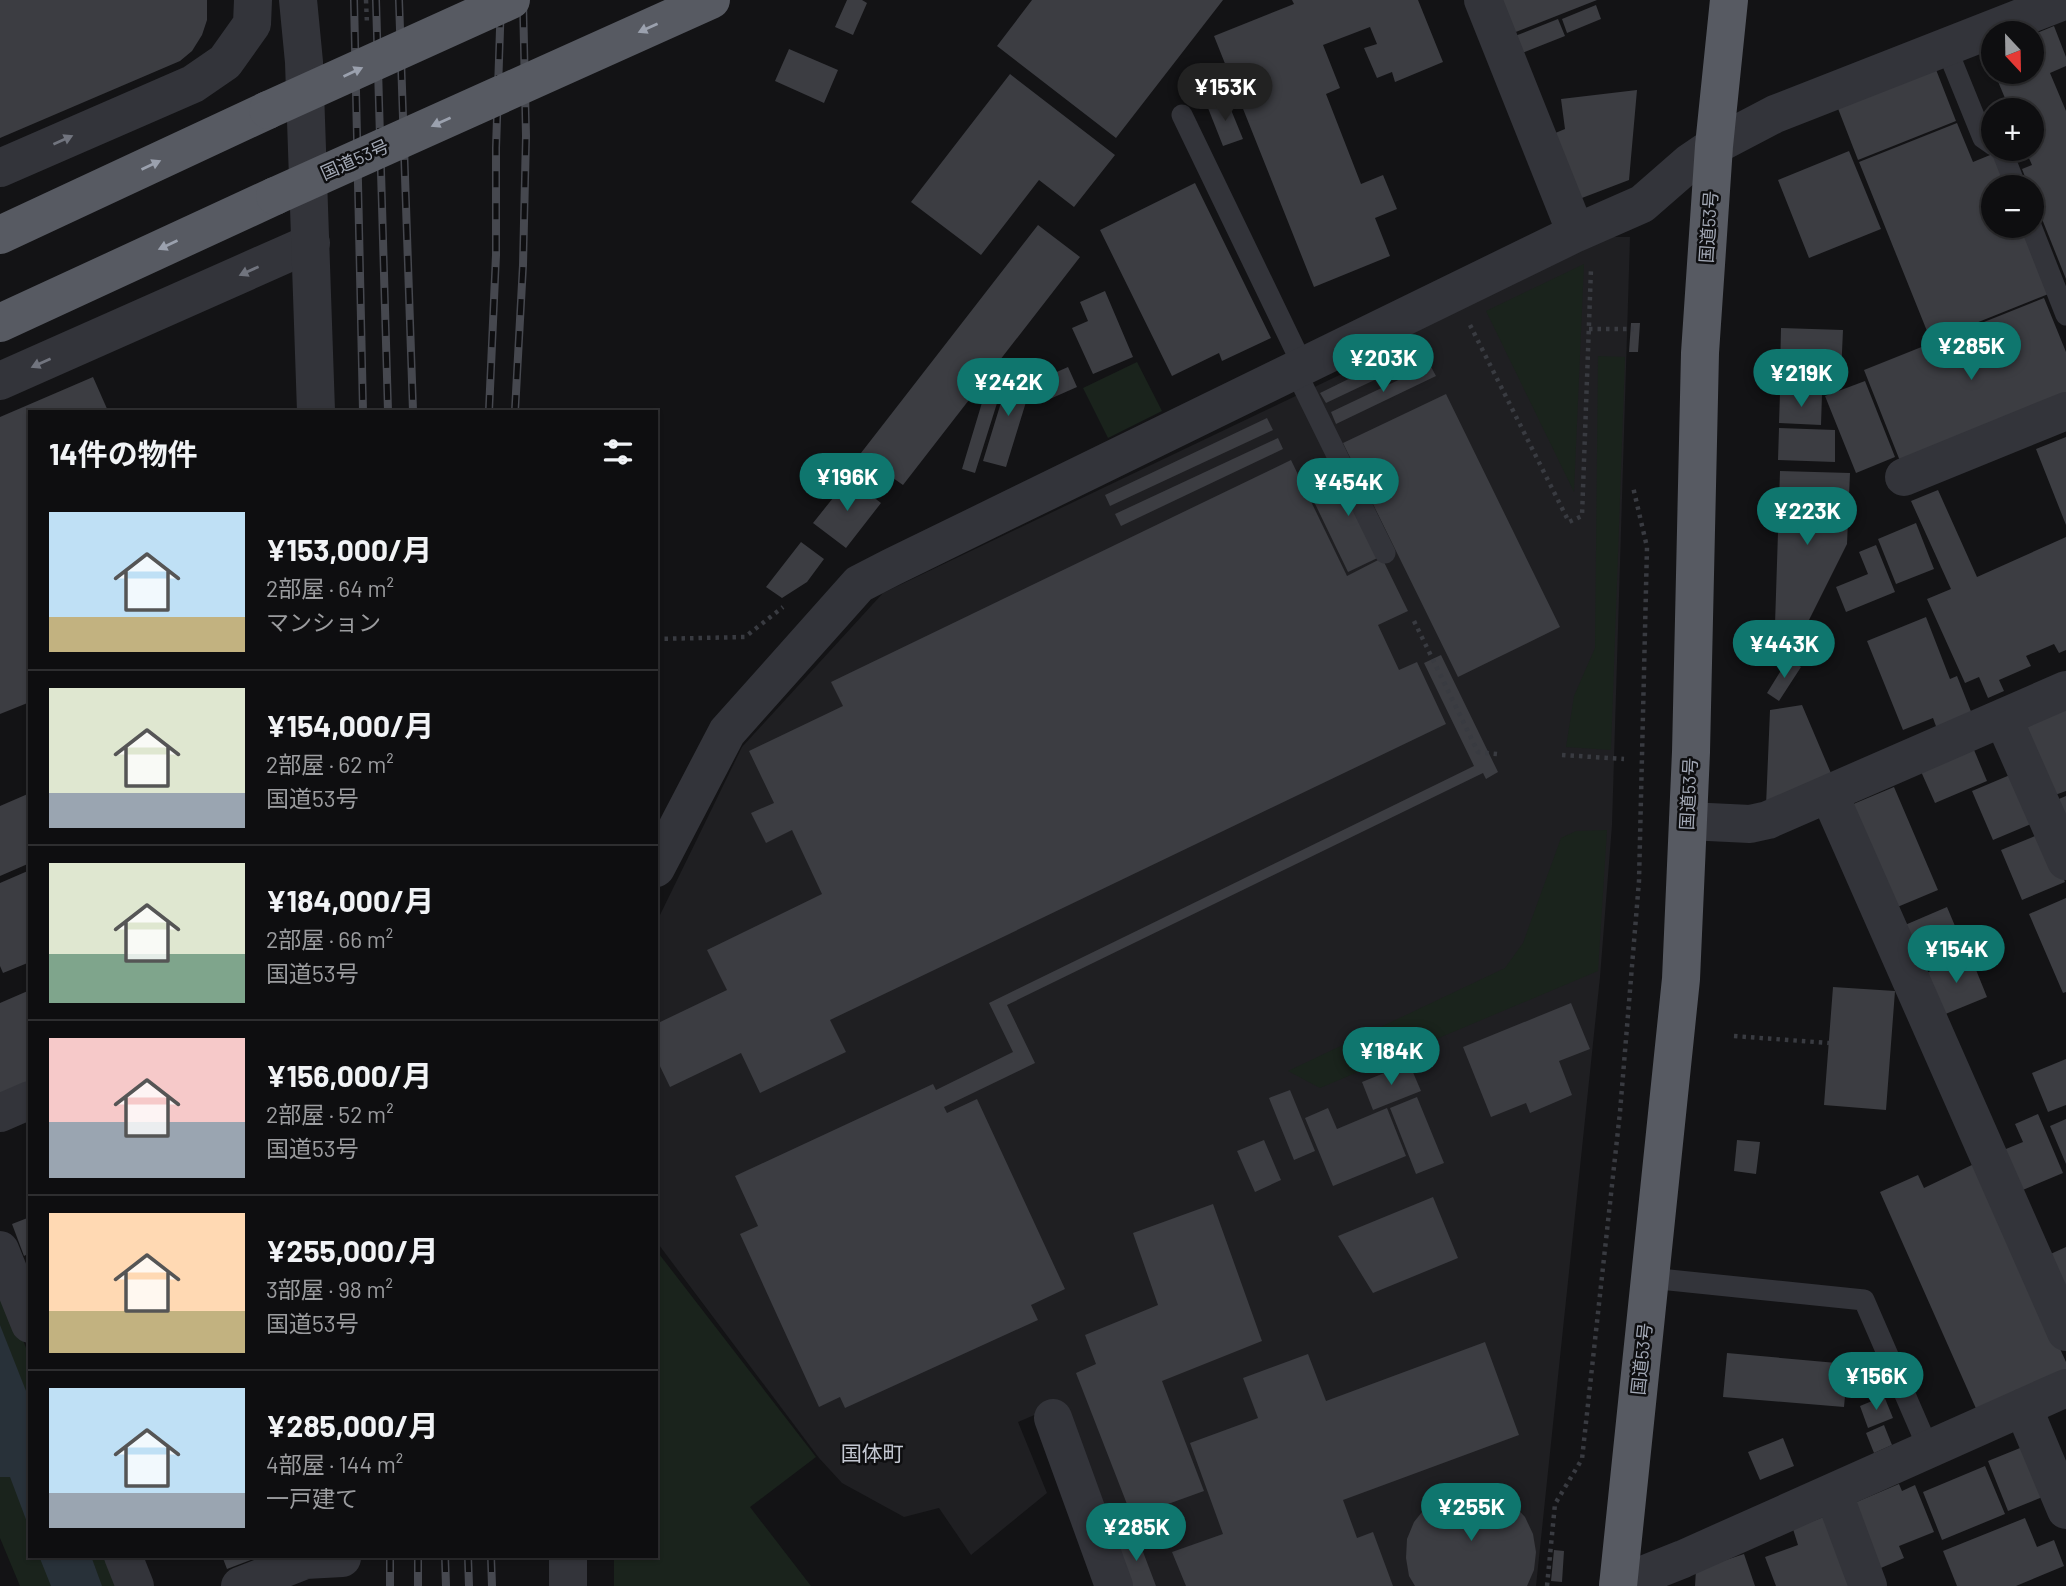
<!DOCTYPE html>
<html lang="ja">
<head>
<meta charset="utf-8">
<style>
  body { margin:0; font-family:Barlow,"Noto Sans JP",sans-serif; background:#171719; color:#f1f3f6; height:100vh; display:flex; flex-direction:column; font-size:26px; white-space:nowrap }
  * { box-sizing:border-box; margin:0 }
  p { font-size:23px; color:#9b9c9f }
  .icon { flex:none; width:38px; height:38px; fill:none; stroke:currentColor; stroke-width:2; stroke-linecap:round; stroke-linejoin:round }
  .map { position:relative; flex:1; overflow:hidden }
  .side { position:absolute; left:28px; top:410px; width:630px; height:1148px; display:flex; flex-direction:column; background:#0e0e10; border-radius:0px; box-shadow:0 2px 5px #0004,0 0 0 2px #2e2e30 }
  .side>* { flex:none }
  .needle { width:46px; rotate:158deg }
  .fabs { position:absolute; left:1981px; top:21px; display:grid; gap:14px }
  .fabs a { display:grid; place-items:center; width:63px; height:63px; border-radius:50%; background:#0e0e10; box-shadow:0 2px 5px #0004,0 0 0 2px #2e2e30; font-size:35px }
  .price { position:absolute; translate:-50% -60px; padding:0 16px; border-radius:24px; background:#0f766e; color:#fff; font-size:23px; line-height:46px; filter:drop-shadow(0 2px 4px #0008) }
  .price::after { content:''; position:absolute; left:50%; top:42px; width:21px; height:16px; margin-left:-10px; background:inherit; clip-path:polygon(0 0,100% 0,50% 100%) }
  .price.selected { background:#222; color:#fff }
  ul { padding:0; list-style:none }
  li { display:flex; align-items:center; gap:21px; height:175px; padding:0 21px }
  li+li { border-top:2px solid #2e2e30 }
  li span { display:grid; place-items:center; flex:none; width:196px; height:140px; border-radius:0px; color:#555 }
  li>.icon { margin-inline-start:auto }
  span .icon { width:84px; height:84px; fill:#fffc; stroke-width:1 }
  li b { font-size:30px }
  h2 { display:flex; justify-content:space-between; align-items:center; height:84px; padding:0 21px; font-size:30px }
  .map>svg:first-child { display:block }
</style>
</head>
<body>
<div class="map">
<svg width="2066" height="1586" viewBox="0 0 2066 1586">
  <rect width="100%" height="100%" fill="#131315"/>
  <path fill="#1f1f22" d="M1610 237H1630L1612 825 1600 977 1536 1586H1124L1058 1405 1018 1422 1047 1493 971 1555 939 1508 904 1517 842 1483 819 1458 656 1241V930L660 915 742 747 883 593 1373 359 1371 351Z"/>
  <path fill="#1a231c" d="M1584 264 1574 492 1486 311Z
    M1598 356 1625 357 1611 750 1566 747 1574 696 1595 648Z
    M1137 362 1162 411 1108 438 1083 388Z
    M1607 830 1598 971 1320 1088 1288 1071 1505 968 1523 943 1561 838 1576 831Z
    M656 1250 816 1457 750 1507 811 1586H614V1556H656Z
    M0 1281 30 1358V1556H105L117 1586H20L0 1538Z"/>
  <path fill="#283139" d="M0 1325 30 1401V1530L10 1477H0Z
    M39 1556H91L102 1586H51Z"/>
  <path fill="#3c3d42" d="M0 0H207V20L202 35 192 51 180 61 0 138Z
    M847 0H862L867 3 853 35 835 27Z
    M1032 0H1223L1116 138 997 46Z
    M1292 0H1418L1443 62 1395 82 1392 72 1377 78 1364 48 1377 44 1370 27 1323 45 1340 88 1326 94 1361 184 1383 175 1397 209 1375 218 1390 256 1314 287 1214 36 1294 4Z
    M1494 0H1597L1508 35Z
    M1596 5 1601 19 1567 33 1562 19Z
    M1558 19 1565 36 1522 53 1515 36Z
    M2054 26 2066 57V66L2050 73 2066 111V279L2032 194V187H2029L2022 169 2032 165 2025 149H2032V110H2010L1994 72H2032V35Z
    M789 49 838 70 824 103 775 81Z
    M1993 50V69L1987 53Z
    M1935 67 1956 121 1858 160 1837 106Z
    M1010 74 1115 155 1074 207 1039 180 981 255 911 202Z
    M1637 90 1629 180 1574 201 1548 136 1565 129 1561 99Z
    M1227 100 1243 139 1223 146 1208 108Z
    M1957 123 1973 162 1995 153 2009 187H1993V226H2025L2051 293 1931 341 1859 162Z
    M1849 151 1881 229 1809 258 1778 180Z
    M1195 183 1271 338 1222 361 1219 353 1172 376 1100 230Z
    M1038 225 1080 257 903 485 893 478 879 496 847 471Z
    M1105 291 1133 357 1093 374 1072 328 1088 321 1080 302Z
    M2044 298 2066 352V399L1902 466 1864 370Z
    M1631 323H1640L1638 352H1629Z
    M1781 328 1843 330 1841 374 1780 373Z
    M1420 344 1425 356 1326 403 1320 393Z
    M1430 365 1436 376 1336 424 1331 412Z
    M1068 367 1077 387 1043 402 1034 382Z
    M1011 370 1034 376 1006 467 983 461Z
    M93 377 108 411H30V702L0 714V417Z
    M1865 381 1895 457 1856 473 1825 396Z
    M1780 393 1822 394 1821 425 1779 423Z
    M1446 394 1560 627 1458 677 1343 443Z
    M984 396 998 400 975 473 962 469Z
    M1267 418 1273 430 1110 506 1105 495Z
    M1779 428 1835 430V462L1778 460Z
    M2066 437V525L2036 449Z
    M1278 438 1283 449 1121 526 1115 514Z
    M1291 460 1347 576 1382 558 1408 611 1378 625 1399 670 1417 662 1446 724 830 1020 846 1052 760 1093 741 1053 670 1087 656 1058V1024L727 990 707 950 822 894 792 830 766 843 751 813 774 803 749 751 843 706 831 682Z
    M1347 463 1390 552 1348 572 1305 483Z
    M1780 471 1850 473 1847 544 1791 656 1774 655Z
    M849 478 881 503 846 548 813 523Z
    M1938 490 1977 577 2066 537V650L2059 653 2054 644 2026 656 2031 666 1999 680 2004 691 1988 698 1979 677 1965 683 1927 599 1951 589 1911 501Z
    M1916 523 1934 569 1896 584 1878 539Z
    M801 542 824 559 807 582 782 598 766 587Z
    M1876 545 1895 592 1846 612 1836 587 1868 574 1859 552Z
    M1926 617 1950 679 1957 676 1972 714 1937 729 1933 718 1903 730 1867 641Z
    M1441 655 1498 772 1486 779 1483 773 1007 1005 1035 1063 944 1107 947 1113 977 1099 1065 1289 1031 1305 1038 1320 845 1408 840 1397 819 1407 740 1234 758 1226 735 1176 933 1084 936 1090 1013 1052 989 1003 1474 766 1424 663Z
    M1788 659 1801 667 1779 701 1767 693Z
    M1802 705 1833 778 1766 806 1770 710Z
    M2066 710V791L2055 795 2025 724Z
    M1972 745 1987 781 1935 803 1919 767Z
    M2017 772 2038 821 1993 840 1972 791Z
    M1894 787 1938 890 1895 908 1851 805Z
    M30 793V863L0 876V806Z
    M2066 796V830L2054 801Z
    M2045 832 2065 882 2022 900 2001 850Z
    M30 870V962L3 973 0 966V883Z
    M2066 898V992L2063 993 2029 914Z
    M1947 907 1966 952 1916 972 1898 928Z
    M1970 955 1987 997 1943 1015 1926 973Z
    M1833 987 1895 991 1886 1110 1824 1105Z
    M30 990V1081L0 1094V1003Z
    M1571 1003 1590 1049 1559 1061 1572 1095 1530 1113 1526 1103 1491 1117 1463 1047Z
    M2066 1059V1105L2048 1112 2032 1073Z
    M1409 1063 1421 1091 1373 1110 1362 1082Z
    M1290 1090 1315 1151 1294 1160 1269 1098Z
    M1417 1097 1444 1163 1416 1174 1390 1108Z
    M1328 1108 1337 1129 1387 1108 1406 1156 1333 1186 1305 1118Z
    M2038 1114 2063 1173 2018 1192 2001 1151 2023 1142 2015 1124Z
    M2066 1119V1164L2050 1126Z
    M1264 1140 1281 1180 1255 1192 1237 1151Z
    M1737 1140 1760 1142 1756 1174 1734 1171Z
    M1976 1163 2066 1362V1374L1978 1413 1880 1192 1918 1175 1924 1188Z
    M1433 1197 1458 1258 1373 1293 1338 1236Z
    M1213 1204 1262 1341 1162 1381 1204 1491 1132 1517 1076 1373 1096 1364 1085 1335 1158 1305 1133 1233Z
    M30 1217V1253L24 1256 12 1224Z
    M2066 1247V1304L2046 1256Z
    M1485 1342 1519 1435 1343 1500 1357 1538 1373 1532 1393 1586H1186L1172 1552 1223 1534 1190 1443 1258 1418 1243 1378 1308 1354 1326 1401Z
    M1727 1353 1848 1364 1844 1407 1723 1397Z
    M1884 1396 1893 1418 1868 1428 1860 1406Z
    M1884 1425 1892 1445 1874 1453 1866 1433Z
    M1783 1438 1794 1466 1760 1480 1748 1452Z
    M2025 1446 2045 1496 2008 1511 1988 1461Z
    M1985 1466 2005 1514 1942 1540 1923 1492Z
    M1899 1484 1902 1491 1915 1485 1934 1532 1899 1546 1904 1558 1874 1571 1847 1506Z
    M1478 1489 1496 1494 1512 1503 1525 1517 1533 1534 1536 1552 1534 1570 1527 1586H1415L1409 1576 1406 1558 1407 1539 1414 1522 1426 1507 1442 1496 1459 1490Z
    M1831 1514 1859 1586H1776L1765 1557 1798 1545 1793 1529Z
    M2025 1518 2037 1547 2054 1540 2064 1566 2016 1586H1957L1943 1551Z
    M1137 1536 1156 1586H1132L1116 1543Z
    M1554 1550 1564 1551 1562 1582 1551 1581Z
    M1744 1554 1755 1586H1695L1696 1570Z
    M222 1556H261L227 1569Z"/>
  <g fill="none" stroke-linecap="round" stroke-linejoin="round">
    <path stroke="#393b41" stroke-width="4.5" stroke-dasharray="3.5 5" stroke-linecap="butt" d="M366 0 367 24
      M1470 325 1569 522 1582 516 1591 269
      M1589 329H1634
      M1414 621 1478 752 1497 754
      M656 639 745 637 783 607
      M1562 755 1624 759
      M1734 1036 1829 1043
      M1547 1586 1555 1504 1582 1459 1620 1112 1639 881 1647 547 1633 487"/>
    <path stroke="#33343a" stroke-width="21" d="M1946 47 1983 138 1993 145
      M1182 115 1303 366
      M1999 149 2002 151 2016 187
      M2031 226 2066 315
      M1295 370 1385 553
      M1650 1278 1864 1300 1929 1450"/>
    <path stroke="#33343a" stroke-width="38" d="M1483 0 1576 233
      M0 168 193 84 225 62 252 24 253 0
      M0 381 311 243
      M1904 477 2066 411
      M2003 718 2066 861
      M1829 794 2066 1332
      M1688 821 1750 824 1768 820 2066 690
      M656 868 727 732 859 584 892 567 1576 233 1642 204 1689 163 1714 146 1775 114 2066 0
      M0 1113 30 1100
      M0 1250 30 1324
      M2023 1407 2066 1510
      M1053 1418 1114 1586
      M1833 1492 1868 1586
      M123 1556 135 1586
      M568 1556V1586
      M1618 1585 1683 1559 2066 1388"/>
    <path stroke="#33343a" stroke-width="38" d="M298 0 304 62 316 411
      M240 1586 305 1560 342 1558"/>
    <path stroke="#575a62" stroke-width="38" d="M0 235 268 110
      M0 323 275 196
      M1618 1586 1681 979 1691 752 1700 353 1714 146 1729 0"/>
    <g stroke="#46484f" stroke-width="8">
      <path id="rail" d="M354 0 363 411
        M376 0 388 411
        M399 0 413 411
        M489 411 496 255V148L501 0
        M515 411 523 265 526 136 523 0
        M390 1556V1586
        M418 1556V1586
        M445 1556 446 1586
        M468 1556 469 1586
        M491 1556 492 1586"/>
    </g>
    <use href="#rail" stroke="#0e0e10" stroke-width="5" stroke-dasharray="16" stroke-linecap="butt"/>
    <path stroke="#575a62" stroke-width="38" d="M268 110 511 0
      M275 196 711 0"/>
  </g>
  <defs><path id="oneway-solid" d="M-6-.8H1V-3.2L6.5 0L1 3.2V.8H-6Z" transform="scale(1.75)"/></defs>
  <g fill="#9ba1ae">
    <use href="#oneway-solid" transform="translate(648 28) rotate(156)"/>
    <use href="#oneway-solid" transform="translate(353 72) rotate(-25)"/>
    <use href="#oneway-solid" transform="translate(441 122) rotate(156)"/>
    <use href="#oneway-solid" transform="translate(151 165) rotate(-25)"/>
    <use href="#oneway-solid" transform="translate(168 245) rotate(155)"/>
  </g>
  <g fill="#71747e">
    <use href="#oneway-solid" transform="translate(63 140) rotate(-24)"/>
    <use href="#oneway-solid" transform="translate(249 271) rotate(156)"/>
    <use href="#oneway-solid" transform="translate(41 363) rotate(156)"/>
  </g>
  <g text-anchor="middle" stroke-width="5" stroke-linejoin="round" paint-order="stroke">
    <g font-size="18" fill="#a3a9b6" stroke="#0e0e10">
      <text transform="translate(355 160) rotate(-24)" y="6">国道53号</text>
      <text transform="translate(1709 227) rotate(-86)" y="6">国道53号</text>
      <text transform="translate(1689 794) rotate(-87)" y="6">国道53号</text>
      <text transform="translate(1642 1359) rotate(-84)" y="6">国道53号</text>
    </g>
    <g font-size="21" fill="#c4c8d2" stroke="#0e0e10">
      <text x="872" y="1461">国体町</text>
    </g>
  </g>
</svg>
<div class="fabs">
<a><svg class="needle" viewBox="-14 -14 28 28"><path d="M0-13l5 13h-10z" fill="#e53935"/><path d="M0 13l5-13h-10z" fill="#9b9c9f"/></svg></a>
<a>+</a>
<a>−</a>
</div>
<b class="price selected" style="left:1225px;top:123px">¥153K</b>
<b class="price" style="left:1971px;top:382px">¥285K</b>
<b class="price" style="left:1383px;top:394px">¥203K</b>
<b class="price" style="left:1801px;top:409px">¥219K</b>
<b class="price" style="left:1008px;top:418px">¥242K</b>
<b class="price" style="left:847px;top:513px">¥196K</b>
<b class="price" style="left:1348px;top:518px">¥454K</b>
<b class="price" style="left:1807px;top:547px">¥223K</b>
<b class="price" style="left:1784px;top:680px">¥443K</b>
<b class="price" style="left:1956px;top:985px">¥154K</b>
<b class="price" style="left:1391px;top:1087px">¥184K</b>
<b class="price" style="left:1876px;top:1412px">¥156K</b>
<b class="price" style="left:1471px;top:1543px">¥255K</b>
<b class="price" style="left:1136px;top:1563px">¥285K</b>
<section class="side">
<h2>14件の物件<svg class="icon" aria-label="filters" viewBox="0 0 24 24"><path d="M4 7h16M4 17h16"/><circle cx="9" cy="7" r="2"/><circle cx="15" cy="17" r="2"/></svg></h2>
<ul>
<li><span style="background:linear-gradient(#bfe0f5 75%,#c2b280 0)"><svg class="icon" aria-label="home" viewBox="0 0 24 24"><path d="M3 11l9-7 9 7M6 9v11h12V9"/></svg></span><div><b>¥153,000/月</b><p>2部屋 · 64 m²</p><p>マンション</p></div></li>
<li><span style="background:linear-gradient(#dfe7d0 75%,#9aa5b1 0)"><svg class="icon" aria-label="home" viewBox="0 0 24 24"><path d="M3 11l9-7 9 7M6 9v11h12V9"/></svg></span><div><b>¥154,000/月</b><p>2部屋 · 62 m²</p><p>国道53号</p></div></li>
<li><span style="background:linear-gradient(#dfe7d0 65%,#7fa58c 0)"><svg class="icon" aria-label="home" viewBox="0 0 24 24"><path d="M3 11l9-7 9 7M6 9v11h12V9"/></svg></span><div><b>¥184,000/月</b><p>2部屋 · 66 m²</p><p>国道53号</p></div></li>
<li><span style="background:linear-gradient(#f6c9c9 60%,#9aa5b1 0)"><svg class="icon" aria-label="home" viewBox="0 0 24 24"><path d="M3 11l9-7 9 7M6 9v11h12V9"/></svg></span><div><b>¥156,000/月</b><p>2部屋 · 52 m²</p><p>国道53号</p></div></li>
<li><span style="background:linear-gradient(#ffd9b3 70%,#c2b280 0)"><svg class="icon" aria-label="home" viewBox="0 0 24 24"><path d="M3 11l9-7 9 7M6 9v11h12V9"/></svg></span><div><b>¥255,000/月</b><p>3部屋 · 98 m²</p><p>国道53号</p></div></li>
<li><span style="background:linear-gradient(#bfe0f5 75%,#9aa5b1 0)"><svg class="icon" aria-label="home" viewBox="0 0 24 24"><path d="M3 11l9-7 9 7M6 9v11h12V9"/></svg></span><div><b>¥285,000/月</b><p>4部屋 · 144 m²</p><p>一戸建て</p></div></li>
</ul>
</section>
</div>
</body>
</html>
